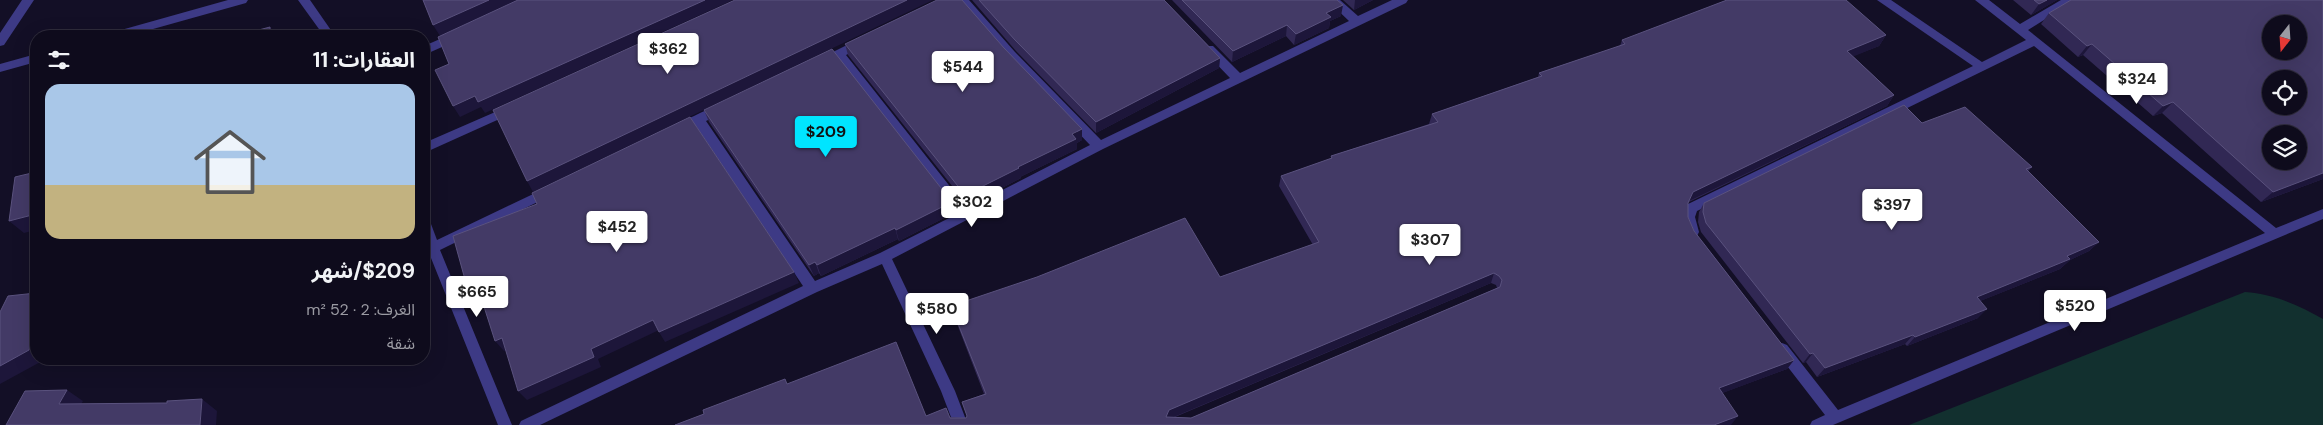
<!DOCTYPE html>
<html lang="ar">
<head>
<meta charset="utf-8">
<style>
  body { margin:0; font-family:"DM Sans","Noto Sans Arabic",sans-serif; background:#1c1929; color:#f1f3f6; direction:rtl; height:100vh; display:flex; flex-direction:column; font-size:19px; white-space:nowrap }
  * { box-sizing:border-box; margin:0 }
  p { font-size:16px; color:#9b9ba3 }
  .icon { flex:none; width:28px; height:28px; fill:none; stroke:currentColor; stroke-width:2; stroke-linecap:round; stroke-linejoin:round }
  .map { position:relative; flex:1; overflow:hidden; direction:ltr }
  .drawer { position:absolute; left:30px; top:30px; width:400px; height:335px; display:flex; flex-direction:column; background:#0e0b1c; border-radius:20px; box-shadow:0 5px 20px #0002,0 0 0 1px #2e2b3b; direction:rtl }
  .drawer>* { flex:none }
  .needle { width:32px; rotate:197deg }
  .tools { position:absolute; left:2262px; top:15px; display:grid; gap:10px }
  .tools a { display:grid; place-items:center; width:45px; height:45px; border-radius:50%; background:#0e0b1c; box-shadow:0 5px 20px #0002,0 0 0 1px #2e2b3b; font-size:25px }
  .price { position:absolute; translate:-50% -42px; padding:0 11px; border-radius:5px; background:#fff; color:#222; font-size:16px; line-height:32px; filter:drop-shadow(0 1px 2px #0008) }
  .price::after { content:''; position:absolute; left:50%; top:30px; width:15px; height:11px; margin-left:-8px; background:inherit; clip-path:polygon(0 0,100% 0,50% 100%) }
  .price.on { background:#00e5ff; color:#111 }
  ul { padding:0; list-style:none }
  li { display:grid; align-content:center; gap:10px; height:265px; padding:0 15px }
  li+li { border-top:1px solid #2e2b3b }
  li span { display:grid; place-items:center; height:155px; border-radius:15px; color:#555 }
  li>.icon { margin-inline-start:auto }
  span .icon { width:90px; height:90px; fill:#fffc; stroke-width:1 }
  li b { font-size:21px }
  h2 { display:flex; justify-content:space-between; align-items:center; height:60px; padding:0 15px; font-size:21px }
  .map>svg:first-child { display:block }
</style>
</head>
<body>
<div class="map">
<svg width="2323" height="425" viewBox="0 0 2323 425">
  <rect width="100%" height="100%" fill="#130f26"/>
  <path fill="#12302f" d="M2245 292C2274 294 2298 305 2323 319V425H1909Z"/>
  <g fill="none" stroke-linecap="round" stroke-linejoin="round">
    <path fill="#3d3a85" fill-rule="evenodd" d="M22 0H34L4 45 0 46V33Z
      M228 0H248L246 3 128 36H108L114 32Z
      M298 0H310L335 36H324Z
      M957 0H969L1015 52 1101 140 1230 78 1205 52 1203 49 1205 46H1213L1240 73 1349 21 1327 0H1340L1358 16 1392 0H1408L1406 3 1103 149 892 259 955 391 968 425H954L941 391 882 264 817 292 540 425H519L521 421 803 286 696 126 678 134 674 132 672 129 674 126C685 121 715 103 725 106L727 109 725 112 706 121 815 281 880 253 957 214 837 60 823 66 819 65 817 62 819 59 857 40H865L867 43 865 46 846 55 967 208 1090 145 1007 58Z
      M1877 0H1891L1982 62 2026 40 1975 0H1989L2020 24 2061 0H2076L2028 30 2276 228 2323 209V219L1833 425H1810L1812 421 1825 415 1777 353 1775 349 1777 345 1782 343 1787 345 1838 410 2265 233 2034 46 1697 211 1695 217 1699 232 1697 236H1689L1683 217 1688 204 1973 66Z
      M456 32 462 36 460 39 424 55V46Z
      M36 54V62L0 72V64Z
      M509 106 513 107 515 110 513 113 424 153V143Z
      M550 186 554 188 556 191 554 194 440 250 512 425H498L427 248 424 239V215L428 216 437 240Z"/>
  </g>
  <path fill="#312854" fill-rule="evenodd" d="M972 0H1164L1220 58 1219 68 1096 133 1016 51Z
    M1172 0H1337L1341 16 1330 21 1329 28 1294 45 1286 36 1232 62Z
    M1343 0H1373L1354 10Z
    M2013 0H2057L2031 15Z
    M2323 0V179L2261 202 2162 113 2153 116 2083 55 2078 57 2041 24 2049 13Z
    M1886 35 1879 46 1853 56 1894 95 1887 106 1689 202 1688 203V217L1694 231 1794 360 1787 369 1722 393 1731 425H675L787 384 926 416 966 418 967 416 962 402 984 394 954 316 951 306 1220 277 1313 245 1279 186 1281 176 1331 159V156L1429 124 1432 114 1538 77 1539 73 1620 46 1622 40ZM1491 283 1496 285 1497 288 1191 418 1175 417Z
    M845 44 1082 140 1077 143V149L1020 177 1021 178 968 206 848 55Z
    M704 110 954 213 899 241 898 239 821 276 819 273 814 276 709 122Z
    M1922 123 2032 167 2028 171 2099 242 2089 251 2070 260 2060 269 1980 301 1978 318 1907 346 1905 344 1817 377 1806 362 1803 363 1701 232 1698 222 1699 212 1704 203Z"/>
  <path fill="#1d163a" d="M489 0H519L440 36 433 25Z
    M705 0H733L485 113 481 107 460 117 453 106Z
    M907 0H933L533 192 527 181Z
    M1355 0H1373L1354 10Z
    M2047 0H2057L2031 15 2039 4Z
    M1343 5 1341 16 1330 21 1329 28 1294 45 1296 34 1326 13Z
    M1287 25 1286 36 1232 62 1233 51Z
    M270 27 277 36H270Z
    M1886 35 1879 46 1840 62 1847 51Z
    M2092 44 2083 55 2078 57 2087 46Z
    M1220 58 1219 68 1096 133V122Z
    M1894 95 1887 106 1687 202 1693 192Z
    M2173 102 2162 113 2153 116 2163 106Z
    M1082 129V140L1077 143V149L1020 177 1021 178 968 206 965 195 1018 167Z
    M2323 173V179L2261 202 2273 192Z
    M952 202 954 213 899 241 896 230Z
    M36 214V230L24 233 9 221Z
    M895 228 898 239 821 276 817 265Z
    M2099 242 2089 251 2070 260 2060 269 1968 306 1977 297 2067 256Z
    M815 262 819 273 814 276 809 265Z
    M794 272 799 283 665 342 659 332Z
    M1494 273 1491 283 1169 419 1166 417 1169 410Z
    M479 291 487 301 478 305 469 294Z
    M1987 309 1978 318 1907 346 1915 337Z
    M653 320 659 330 598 359 601 367 527 400 518 391 591 349Z
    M36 334V359H44V360L0 384V366Z
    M1913 335 1905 344 1817 377 1825 368Z
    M502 338 510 348 504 351 495 341Z
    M1813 353 1806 362 1803 363 1810 354Z
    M1794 360 1787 369 1712 397 1719 388Z
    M67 390 83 401 75 415 59 404Z
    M202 399 217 411 216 425H200Z
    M1738 416 1731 425H1714Z"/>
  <path fill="#433a66" stroke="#5a527e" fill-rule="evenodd" d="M423 0H489L433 25Z
    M518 0H705L478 102 475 96 453 106 435 70 449 64 438 37Z
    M735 0H907L527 181 493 110Z
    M937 0H962L1004 48 1082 129 1072 134 1076 139 1018 167 1019 168 965 195 845 44Z
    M979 0H1164L1220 58 1096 122 1015 40Z
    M1182 0H1337L1343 5 1326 13 1331 17 1296 34 1287 25 1233 51Z
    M1727 0H1846L1886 35 1847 51 1894 95 1693 192 1688 203V217L1694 231 1794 360 1719 388 1738 416 1714 425H675L704 414 703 410 785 379 787 384 896 342 926 416 946 408 950 418H966L967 416 962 402 986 394 951 306 1037 277 1185 218 1220 277 1319 242 1281 176 1332 158 1331 156 1438 122 1432 114 1542 76 1539 73 1625 44 1622 40ZM1494 273 1499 276 1502 280 1500 287 1191 418 1166 417 1169 410Z
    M2034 0H2047L2039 4Z
    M2071 0H2323V173L2273 192 2173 102 2163 106 2092 44 2087 46 2049 13ZM2271 24H2299V51H2271ZM2271 79H2299V106H2271ZM2271 134H2299V161H2271Z
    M270 27V36H236Z
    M832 49 952 202 896 230 895 228 817 265 815 262 809 265 704 110Z
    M1904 105 1922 123 1965 107 2032 167 2026 169 2099 242 2067 256 2070 259 1977 297 1987 309 1915 337 1913 335 1825 368 1813 353 1810 354 1706 223 1703 212 1704 203Z
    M690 117 794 272 659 332 653 320 591 349 594 357 518 391 502 338 495 341 479 291 469 294 453 236 537 204 532 193Z
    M36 172V214L9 221 15 177Z
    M36 293V334L29 350 0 366V312L8 296Z
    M67 390 59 404 167 403V401L202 399 200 425H6L25 391Z"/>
</svg>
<div class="tools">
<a><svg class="needle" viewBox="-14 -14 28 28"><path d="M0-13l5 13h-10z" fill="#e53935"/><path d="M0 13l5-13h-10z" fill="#9b9ba3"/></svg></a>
<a><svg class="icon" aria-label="locate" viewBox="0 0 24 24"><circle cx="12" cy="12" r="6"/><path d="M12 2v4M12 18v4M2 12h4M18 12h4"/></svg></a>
<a><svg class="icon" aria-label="layers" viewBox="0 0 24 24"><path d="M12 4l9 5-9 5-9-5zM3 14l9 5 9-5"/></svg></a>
</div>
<b class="price" style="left:668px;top:75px">$362</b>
<b class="price" style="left:963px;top:93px">$544</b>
<b class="price" style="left:2137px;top:105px">$324</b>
<b class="price on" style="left:826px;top:158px">$209</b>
<b class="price" style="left:972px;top:228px">$302</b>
<b class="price" style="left:1892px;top:231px">$397</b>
<b class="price" style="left:617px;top:253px">$452</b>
<b class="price" style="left:1430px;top:266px">$307</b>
<b class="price" style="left:477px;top:318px">$665</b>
<b class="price" style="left:2075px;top:332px">$520</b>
<b class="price" style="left:937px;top:335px">$580</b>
<section class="drawer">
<h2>العقارات: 11<svg class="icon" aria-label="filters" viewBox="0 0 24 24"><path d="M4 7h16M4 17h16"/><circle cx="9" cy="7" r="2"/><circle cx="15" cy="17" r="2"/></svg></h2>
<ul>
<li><span style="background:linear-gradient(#a9c7e8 65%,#c2b280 0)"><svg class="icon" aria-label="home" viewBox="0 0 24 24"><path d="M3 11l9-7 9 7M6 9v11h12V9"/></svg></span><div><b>$209/شهر</b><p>الغرف: 2 · 52 m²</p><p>شقة</p></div></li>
</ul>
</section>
</div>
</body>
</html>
